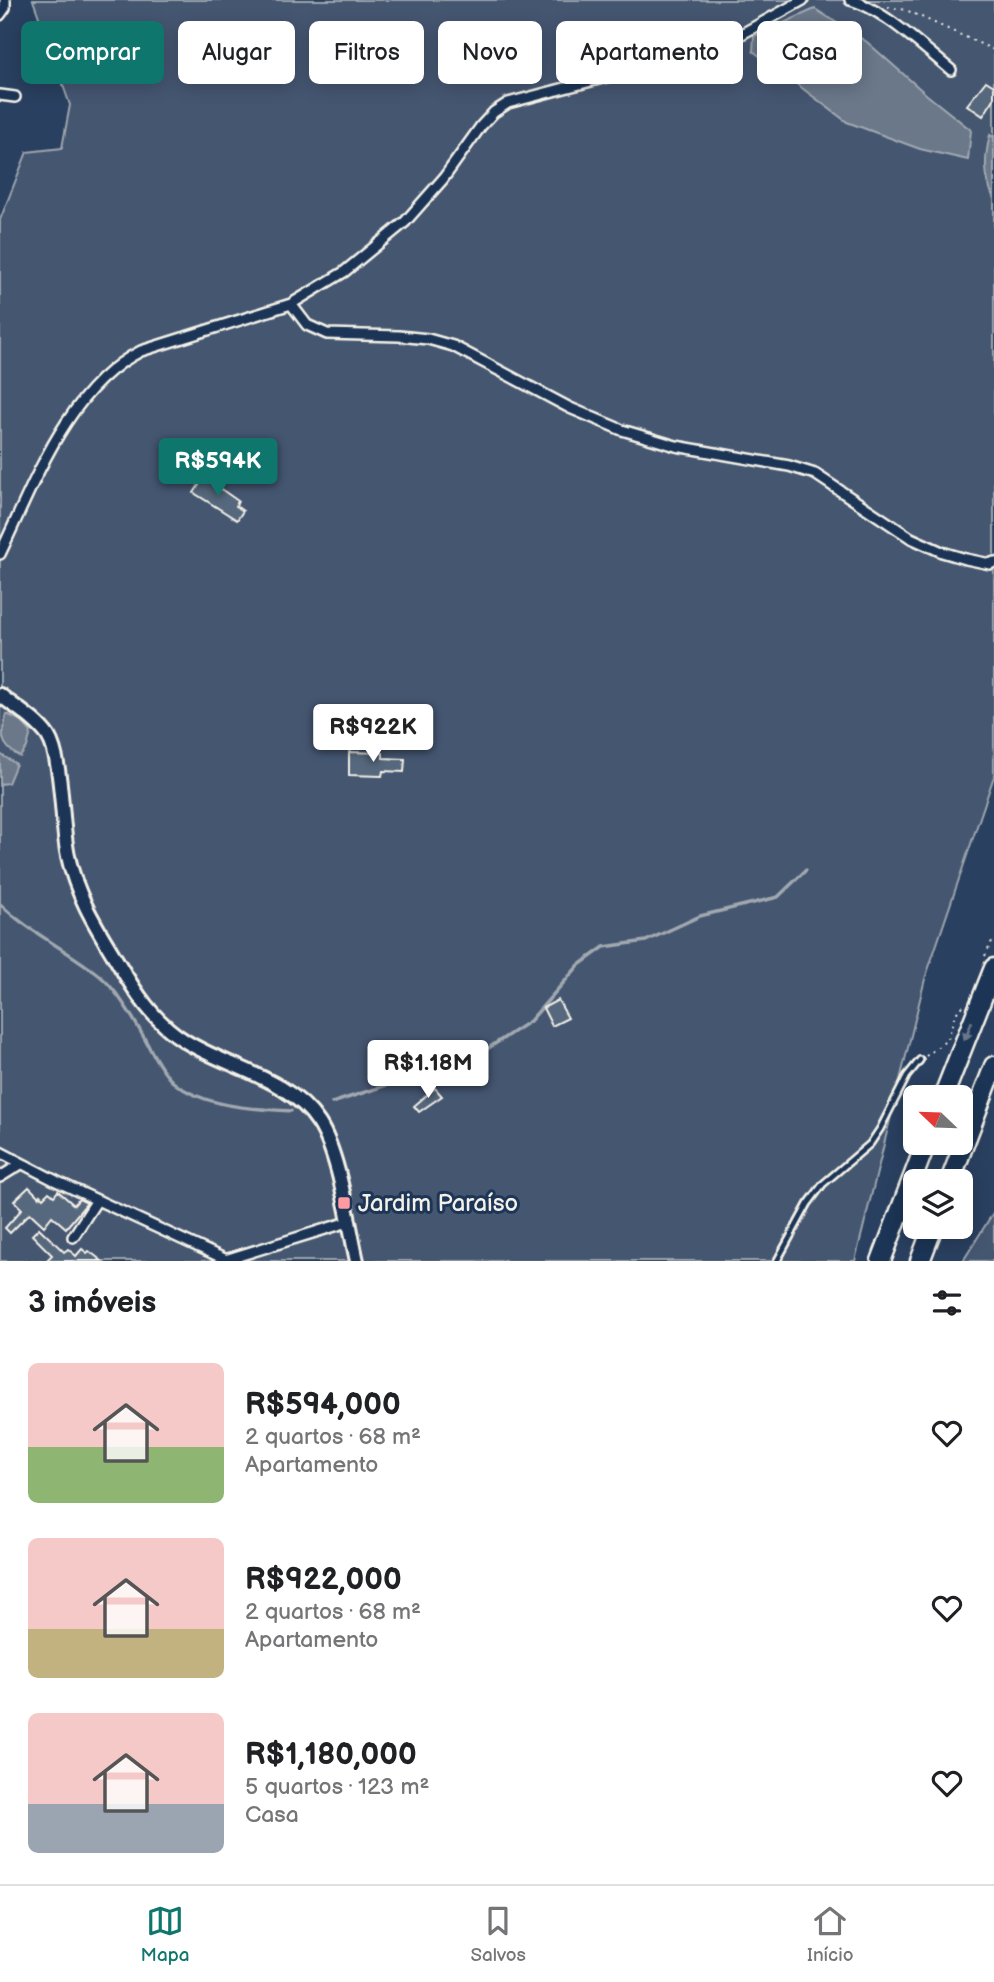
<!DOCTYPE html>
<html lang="pt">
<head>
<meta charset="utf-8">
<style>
  body { margin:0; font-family:"Balsamiq Sans",sans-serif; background:#f2f2f2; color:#202124; height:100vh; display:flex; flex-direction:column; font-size:26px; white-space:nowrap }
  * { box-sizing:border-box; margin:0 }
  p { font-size:23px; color:#757577 }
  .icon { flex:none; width:38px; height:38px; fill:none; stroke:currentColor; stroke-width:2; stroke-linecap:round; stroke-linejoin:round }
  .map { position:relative; height:1261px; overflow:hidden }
  .details { display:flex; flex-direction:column; background:#fff; flex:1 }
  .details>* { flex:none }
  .top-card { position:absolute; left:21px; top:21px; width:952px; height:63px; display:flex; gap:14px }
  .needle { width:46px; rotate:293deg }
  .tools { position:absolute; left:903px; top:1085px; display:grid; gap:14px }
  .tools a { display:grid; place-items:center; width:70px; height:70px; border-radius:10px; background:#fff; box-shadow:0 4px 18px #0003; font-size:35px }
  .price { position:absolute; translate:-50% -60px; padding:0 16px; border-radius:7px; background:#fff; color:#222; font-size:23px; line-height:46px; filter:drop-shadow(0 2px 4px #0008) }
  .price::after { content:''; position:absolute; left:50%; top:42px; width:21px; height:16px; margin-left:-10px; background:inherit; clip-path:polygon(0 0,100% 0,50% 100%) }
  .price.active { background:#0f766e; color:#fff }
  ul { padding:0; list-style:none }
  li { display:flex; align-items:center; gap:21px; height:175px; padding:0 28px }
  li span { display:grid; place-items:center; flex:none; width:196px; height:140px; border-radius:10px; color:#555 }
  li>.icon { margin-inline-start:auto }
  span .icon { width:84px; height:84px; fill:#fffc; stroke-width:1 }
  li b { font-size:30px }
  h2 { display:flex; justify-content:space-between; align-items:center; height:84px; padding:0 28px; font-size:30px }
  .pill { padding:0 24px; border-radius:10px; background:#fff; box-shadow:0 4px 18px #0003; font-size:24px; line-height:63px }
  .pill.active { background:#0f766e; color:#fff }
  .tabs { display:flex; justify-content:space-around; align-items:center; height:98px; border-top:2px solid #e0e0e0; background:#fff; font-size:19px; color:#757577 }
  .tabs a { display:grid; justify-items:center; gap:4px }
  .tabs .active { color:#0f766e }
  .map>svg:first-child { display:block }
</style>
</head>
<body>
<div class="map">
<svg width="994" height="1261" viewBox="0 0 994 1261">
  <rect width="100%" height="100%" fill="#2a4060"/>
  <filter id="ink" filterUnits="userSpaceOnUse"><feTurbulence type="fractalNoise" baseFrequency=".0143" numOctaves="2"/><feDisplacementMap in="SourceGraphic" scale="14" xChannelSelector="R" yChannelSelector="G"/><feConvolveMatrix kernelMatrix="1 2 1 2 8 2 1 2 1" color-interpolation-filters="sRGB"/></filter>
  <g filter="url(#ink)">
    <path fill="#445771" stroke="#9ca4ac" stroke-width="2" d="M33 0H994V776L925 979 855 1261H0V220L27 152 62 148 70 105Z
      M994 1211V1261H963L993 1213Z"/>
    <path fill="#6a788a" stroke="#a1a8b0" stroke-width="2" d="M815 9 867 42 927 95 971 130 968 160 920 149 847 122 753 51 754 36Z
      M990 135 994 137V199C984 177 984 159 990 135Z
      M7 714 21 721 31 732 27 747 20 757C0 745 0 736 7 714Z
      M0 754 16 764 8 783 0 784Z"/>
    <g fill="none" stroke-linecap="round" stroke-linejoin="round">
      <path stroke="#a1a8b0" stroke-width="3.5" d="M0 904C30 933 68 950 100 976 118 991 138 1026 149 1047 155 1058 163 1073 173 1082 204 1107 253 1109 291 1111
        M332 1103 408 1078 418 1066 436 1064 487 1049 530 1021 579 965 604 947 646 941 700 916 778 897 806 870"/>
    </g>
    <path fill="#56677d" stroke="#f4f1e8" stroke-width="2" d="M986 81 994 86V99L983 116 967 105Z
      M204 477 238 501 236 506 243 511 237 520 194 493Z
      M349 752 383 753V758L405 759 404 772 383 771 382 776 349 775Z
      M558 1000 568 1018 552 1026 543 1008Z
      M435 1088 442 1096 419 1112 414 1106Z
      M29 1187 39 1197 40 1195 43 1198 49 1192 54 1196 58 1191 74 1205 79 1199 87 1203 66 1228 52 1216 44 1226 30 1213 10 1233 5 1228 22 1209 14 1201Z
      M39 1228 64 1252 68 1249 76 1256 82 1249 87 1253 89 1251 102 1261H46L52 1255 32 1235Z"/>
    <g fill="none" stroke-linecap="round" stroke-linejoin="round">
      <g stroke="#f4f1e8" stroke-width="10">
        <path id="lane" d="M777 1261 808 1204 823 1184 870 1144 880 1129 907 1076 920 1060"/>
      </g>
      <g stroke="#f4f1e8" stroke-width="14">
        <path id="street" d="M850 0C882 8 925 49 951 70
          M0 15 5 8V0
          M0 95 15 97
          M291 304 307 325 327 334 399 336 428 339 453 346 570 408 622 430 676 446 789 466 815 474 911 538 942 552 966 559 990 564 994 562
          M0 554C34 484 67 388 141 351L291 304 344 272 405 222 443 179 481 126 494 112 508 103 690 55 740 35 803 0
          M0 1152 56 1181 229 1261
          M0 1177 21 1164
          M73 1237 97 1200
          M225 1260 348 1222"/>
      </g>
      <g stroke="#f4f1e8" stroke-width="18">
        <path id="secondary" d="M0 695C15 707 37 720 48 736 63 760 61 826 68 856 76 895 97 928 117 961 135 992 154 1022 185 1041 228 1068 290 1078 319 1123 340 1156 348 1222 357 1261"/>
      </g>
      <g stroke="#f4f1e8" stroke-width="23">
        <path id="highway" d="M943 1097 994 968
          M950 1181 994 1066
          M881 1261 926 1143
          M920 1261 933 1227"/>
      </g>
      <path stroke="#f4f1e8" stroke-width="2" stroke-dasharray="2 5" stroke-linecap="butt" d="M888 7 906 10 994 50
        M985 956 994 937
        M926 1056 948 1039 955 1014 963 1006"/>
      <use href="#lane" stroke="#1d3557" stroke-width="4.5"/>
      <use href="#street" stroke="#1d3557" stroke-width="9"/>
      <use href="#secondary" stroke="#1d3557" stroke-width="12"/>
      <use href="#highway" stroke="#1d3557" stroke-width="18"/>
    </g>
    <defs><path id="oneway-solid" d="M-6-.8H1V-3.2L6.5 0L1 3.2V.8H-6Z" transform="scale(1.75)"/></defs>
    <use fill="#68778a" href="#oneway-solid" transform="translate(968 1031) rotate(112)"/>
  </g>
  <rect fill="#ff9aa2" stroke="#1d3557" stroke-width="2.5" x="337" y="1196" width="14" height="14" rx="3.5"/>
  <g text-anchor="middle" stroke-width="6" stroke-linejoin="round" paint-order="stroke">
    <g font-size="24" fill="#f4f1e8" stroke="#1d3557" text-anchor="start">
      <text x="358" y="1211">Jardim Paraíso</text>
    </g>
  </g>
</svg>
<div class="tools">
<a><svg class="needle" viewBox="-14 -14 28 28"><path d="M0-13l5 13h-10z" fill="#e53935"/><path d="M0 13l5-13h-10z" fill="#757577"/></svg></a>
<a><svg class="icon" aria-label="layers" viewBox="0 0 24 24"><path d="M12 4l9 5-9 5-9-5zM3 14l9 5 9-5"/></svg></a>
</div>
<b class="price active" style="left:218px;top:498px">R$594K</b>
<b class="price" style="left:373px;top:764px">R$922K</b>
<b class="price" style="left:428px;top:1100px">R$1.18M</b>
<div class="top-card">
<a class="pill active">Comprar</a>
<a class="pill">Alugar</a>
<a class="pill">Filtros</a>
<a class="pill">Novo</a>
<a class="pill">Apartamento</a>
<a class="pill">Casa</a>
</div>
</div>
<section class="details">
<h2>3 imóveis<svg class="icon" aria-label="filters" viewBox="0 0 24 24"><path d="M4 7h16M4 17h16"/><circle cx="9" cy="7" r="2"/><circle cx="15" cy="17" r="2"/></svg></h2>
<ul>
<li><span style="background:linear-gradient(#f6c9c9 60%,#8fb573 0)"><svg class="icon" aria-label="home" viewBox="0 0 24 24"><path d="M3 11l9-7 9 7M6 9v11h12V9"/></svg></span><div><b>R$594,000</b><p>2 quartos · 68 m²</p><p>Apartamento</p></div><svg class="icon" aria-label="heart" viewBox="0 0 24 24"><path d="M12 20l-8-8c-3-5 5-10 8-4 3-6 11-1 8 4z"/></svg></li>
<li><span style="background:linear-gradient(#f6c9c9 65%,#c2b280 0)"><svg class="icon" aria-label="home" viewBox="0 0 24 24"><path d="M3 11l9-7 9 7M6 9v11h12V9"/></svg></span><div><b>R$922,000</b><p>2 quartos · 68 m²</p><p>Apartamento</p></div><svg class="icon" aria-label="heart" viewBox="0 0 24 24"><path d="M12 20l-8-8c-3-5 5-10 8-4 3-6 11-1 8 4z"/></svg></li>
<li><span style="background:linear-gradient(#f6c9c9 65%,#9aa5b1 0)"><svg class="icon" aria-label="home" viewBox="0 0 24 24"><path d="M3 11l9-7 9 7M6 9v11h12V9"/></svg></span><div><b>R$1,180,000</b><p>5 quartos · 123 m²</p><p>Casa</p></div><svg class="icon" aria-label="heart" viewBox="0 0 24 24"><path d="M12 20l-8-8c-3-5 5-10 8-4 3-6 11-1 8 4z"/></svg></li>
</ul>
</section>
<nav class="tabs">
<a class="active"><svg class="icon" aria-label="map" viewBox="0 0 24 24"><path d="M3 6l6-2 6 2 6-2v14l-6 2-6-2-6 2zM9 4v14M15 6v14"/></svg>Mapa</a>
<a><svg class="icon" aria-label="saved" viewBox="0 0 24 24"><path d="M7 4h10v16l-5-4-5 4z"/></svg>Salvos</a>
<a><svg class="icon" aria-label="home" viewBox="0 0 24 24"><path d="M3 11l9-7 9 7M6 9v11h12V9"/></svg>Início</a>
</nav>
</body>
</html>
